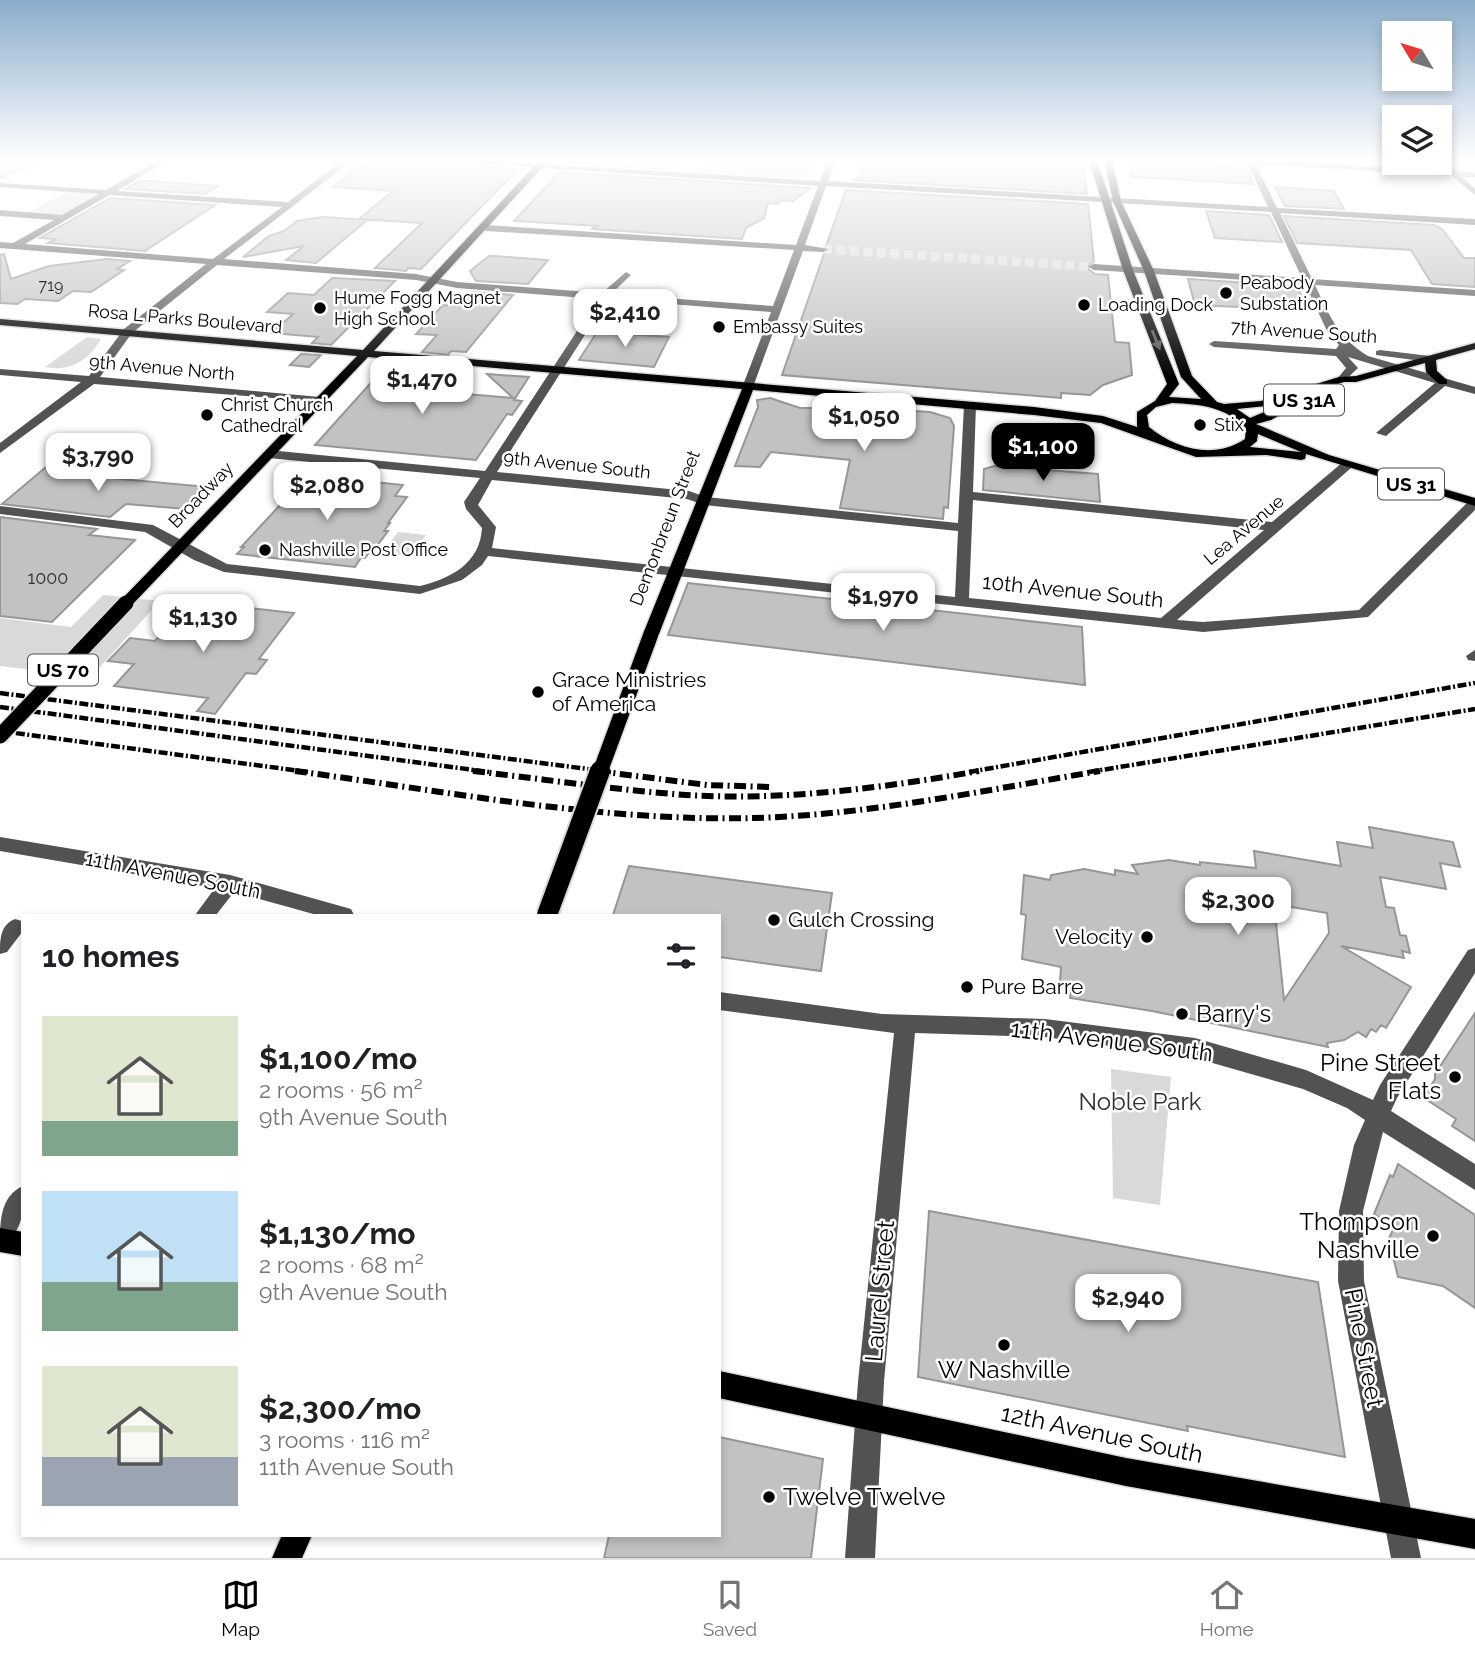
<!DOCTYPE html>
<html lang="en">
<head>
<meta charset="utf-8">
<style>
  body { margin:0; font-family:Raleway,sans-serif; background:#f2f2f2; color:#202124; height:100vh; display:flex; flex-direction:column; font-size:26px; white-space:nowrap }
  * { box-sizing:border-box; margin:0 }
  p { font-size:23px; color:#757577 }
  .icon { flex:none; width:38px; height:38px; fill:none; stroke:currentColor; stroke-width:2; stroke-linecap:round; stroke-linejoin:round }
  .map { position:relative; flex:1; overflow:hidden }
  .side { position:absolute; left:21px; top:914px; width:700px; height:623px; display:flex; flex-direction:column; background:#fff; border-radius:0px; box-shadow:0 4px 10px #0003 }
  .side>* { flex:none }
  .needle { width:46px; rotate:308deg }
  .controls { position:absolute; left:1382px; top:21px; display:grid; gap:14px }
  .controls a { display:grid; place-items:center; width:70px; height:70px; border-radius:0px; background:#fff; box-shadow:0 4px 10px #0003; font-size:35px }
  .price { position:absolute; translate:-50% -60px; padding:0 16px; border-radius:14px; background:#fff; color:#222; font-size:23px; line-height:46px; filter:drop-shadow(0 2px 4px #0008) }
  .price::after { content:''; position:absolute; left:50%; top:42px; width:21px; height:16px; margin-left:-10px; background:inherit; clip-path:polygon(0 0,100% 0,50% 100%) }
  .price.active { background:#000; color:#fff }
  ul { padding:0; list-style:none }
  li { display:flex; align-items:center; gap:21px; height:175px; padding:0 21px }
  li span { display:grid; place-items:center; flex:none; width:196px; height:140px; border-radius:0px; color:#555 }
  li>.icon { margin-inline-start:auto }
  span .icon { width:84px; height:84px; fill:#fffc; stroke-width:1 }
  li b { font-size:30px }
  h2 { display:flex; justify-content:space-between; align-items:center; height:84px; padding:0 21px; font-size:30px }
  .dock { display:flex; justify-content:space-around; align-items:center; height:98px; border-top:2px solid #e0e0e0; background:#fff; font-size:19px; color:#757577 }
  .dock a { display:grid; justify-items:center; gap:4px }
  .dock .active { color:#000 }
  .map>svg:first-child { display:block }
</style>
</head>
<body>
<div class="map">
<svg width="1475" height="1558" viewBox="0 0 1475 1558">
  <rect width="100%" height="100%" fill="#fff"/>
  <path fill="#d9d9d9" d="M706 160H819L813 176 805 179 697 173Z
    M67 192 105 194 64 218 24 215Z
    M87 337 101 339C89 360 71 372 45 367Z
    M398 532 426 535 411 556 382 553Z
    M103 595 160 601 91 677 0 666V618L71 627Z
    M1111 1069 1171 1077 1160 1205 1113 1198Z"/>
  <path fill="#a0a0a0" d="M92 456 120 459 122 460 106 473 73 470Z"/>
  <path fill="#c2c2c2" stroke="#969696" stroke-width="2" fill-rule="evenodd" d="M0 160H41L42 161 0 178Z
    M603 160H683L668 169 568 163H601Z
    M865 160H1082L1087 194 852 180 859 178Z
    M1129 160 1245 166 1253 184 1132 177Z
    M367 161 477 166 518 169 421 269 408 268 406 271 375 268 422 223 359 219 393 191 333 187Z
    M560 172 810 188 793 201 783 200 776 204 768 203 764 218 746 228 742 239 591 229 599 226 514 221Z
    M140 181H145L218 186 205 194 125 189Z
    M1275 187 1334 191 1344 209 1285 206Z
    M846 190 1088 204 1094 262 1087 268 1095 274 1108 275 1115 342 1129 343 1132 375 1103 385 1090 395 1061 393V398L782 375 824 254 831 250 826 246Z
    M110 198 215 205 145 251 48 243 55 239 40 238Z
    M1206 211 1269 215 1282 242 1215 238Z
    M1284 216 1434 225 1442 229 1464 258H1475V287L1432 284 1411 250 1297 243Z
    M323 217 367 220 316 263 286 260 304 246 243 257 269 236 284 231 297 221Z
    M4 254 11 279 49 266 107 259 130 261 117 269 124 270 91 292 73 291 58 301 25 299 17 304 0 303V255Z
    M489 256H494L548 260 528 284 476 281 470 271Z
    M332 278 395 281 331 345 312 343 318 337 272 333 293 314 267 312 288 293 314 295Z
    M1188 279 1297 286 1308 310 1195 305Z
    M473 292 513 295 466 352 451 351 448 355 422 352 437 335 416 334 443 305 461 306Z
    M597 332 669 337 654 367 579 360Z
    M301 354 321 355 309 367 290 365Z
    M412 363 439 366 419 390 513 398 487 374 529 377 514 400 522 401 512 415 507 414 476 460 315 445 386 366 408 368Z
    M770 398 800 408H868L930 412 950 418 954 426 948 508 944 507 943 519 840 508 850 460 771 452 760 467 735 466 758 407 757 400Z
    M994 466 1098 474 1100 502 983 490 984 469Z
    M46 467 104 473 99 477 208 487 186 509 126 504 110 517 2 504Z
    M308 475 403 485 395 496 407 497 388 523H390L384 531H388L374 550H371L365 558H361L355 567 237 554 244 547H241Z
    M0 517 97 529 89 535 135 540 52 622 0 616Z
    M688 583 1082 627 1085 685 668 635Z
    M214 604 294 613 259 659 267 660 256 674 246 673 215 714 197 711 208 698 114 686 134 664 108 661 130 638 155 641 172 622 196 624Z
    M1369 827 1453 842 1460 867 1440 863 1446 889 1380 877 1386 907 1394 908 1400 935 1406 936 1410 953 1402 951 1404 958 1341 946 1411 987 1386 1028 1381 1025 1376 1032 1371 1029 1366 1037 1358 1032 1344 1040 1327 1043 1328 1047 1152 1011 1070 998 1071 985 1060 983 1061 967 1022 959 1026 915 1021 914 1024 875 1050 880 1051 875 1084 869 1115 875V870L1138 874 1132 865 1169 860 1200 865V862L1256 868 1254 851 1341 866 1337 842 1373 848ZM1274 904 1327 913 1329 933 1284 1000Z
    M629 866 832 893 821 971 719 957V915H613Z
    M1475 1013V1141L1452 1126 1456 1119 1424 1098 1435 1079V1074Z
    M1398 1164 1475 1215V1308L1443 1286 1398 1277 1391 1248 1386 1244 1394 1228 1374 1214 1390 1175 1393 1177Z
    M929 1211 1318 1282 1345 1457 1187 1426 1188 1431 918 1377Z
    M719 1437 823 1459 811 1558H604L609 1535H719Z"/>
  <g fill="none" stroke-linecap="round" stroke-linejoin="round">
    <path stroke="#d9d9d9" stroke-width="9" stroke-dasharray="9 4.5" stroke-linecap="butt" d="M823 249 1094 267"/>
    <g stroke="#dbdbdb" stroke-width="3">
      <path id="major" d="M540 160H549L374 351 1034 407 1103 416 1137 427V412L1155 401 1167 384 1123 270 1089 160H1097L1133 270 1179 384 1169 397 1201 399 1181 377 1144 271 1113 201 1104 160H1112L1121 201 1154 271 1192 376 1217 402 1224 404 1261 401 1339 377 1356 376 1475 343V349L1436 360 1437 371 1447 380V384H1439L1426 372 1425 363 1356 382H1344L1266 406 1237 409 1250 418 1290 401H1298V405L1271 420 1256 424 1329 455 1475 498V506L1306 454 1305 459 1301 460 1266 455 1196 457 1101 423 1034 415 753 390 659 634 651 639 643 634 742 389 368 357 131 606H121L119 603 121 600 357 356 0 325V319L363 350ZM1172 403C1200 404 1226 407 1246 428L1245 439C1214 460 1176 449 1149 427L1147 415 1156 407ZM1258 434 1301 452 1250 447 1257 441Z
        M0 1228 23 1232V1256L0 1252Z
        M719 1371 1126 1458 1475 1519V1549L1126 1486 719 1398Z
        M282 1535H312L302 1558H272Z"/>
    </g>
    <path fill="#525252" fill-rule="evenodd" d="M158 160H168L117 191 288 202 343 160H353L224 259 416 274 457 282 602 293 626 272 631 275 611 294 773 306 794 250 486 231 482 228 486 225 796 245 818 186 422 160H474L820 181 828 160H836L828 181 1268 207 1248 164 1219 160H1270L1447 171 1441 160H1449L1456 171 1475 173V177H1462L1475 189V195L1452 176 1256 164 1277 208 1475 219V225L1280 213 1312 279 1475 290V296L1315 285C1330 316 1337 337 1368 356L1475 387V394L1445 386 1386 436 1376 433 1435 383 1348 357 1358 368 1343 382 1337 379 1346 368 1336 356 1214 347 1209 344 1214 341 1336 349 1339 345 1328 333 1305 284 1094 270 1089 267 1094 264 1302 278 1271 212 826 186 805 245 828 249 823 252 803 251 753 387 743 385 771 312 608 299 497 472 689 491 706 497 958 523 964 405 970 402 976 405 973 492 1272 522 1343 462H1351V468L1177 620 1203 622 1359 610 1470 500 1475 499V510L1368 617 1203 632 488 556 482 565 462 580 420 594 224 572 194 560 145 532 0 514V506L153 525 227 564 420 586C452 578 480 563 482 528L466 509 464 502 480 478 268 458 262 454 268 450 485 471 598 299 457 288 416 280 217 265 132 333 100 377 320 397 326 400 324 402 94 384 0 453V443L81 382 0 375V369L89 376 124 329 206 264 0 248V242L13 243 54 220 0 216V210L62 215 99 194 0 187V183L106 190ZM109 195 282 207 213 259 25 244ZM492 480 687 499 704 505 958 531 955 597 492 548 496 527 478 505ZM973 500 1264 530 1161 618 969 598Z
      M1380 350 1430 356 1435 359 1430 362 1376 355V351Z
      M1475 650V661L1468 660 1466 656Z
      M0 837 230 875 344 907 351 909 354 915H317L234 892 216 915H195L215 888 0 851Z
      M15 919 22 921 23 931 7 952 0 954C0 939 0 925 15 919Z
      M1475 948V973L1397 1098 1391 1111 1475 1164V1190L1383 1132 1363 1211 1364 1281 1421 1558H1391L1338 1281 1339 1211 1354 1145 1365 1120 1347 1108 1303 1089 1195 1058 1045 1037 915 1033 884 1382 875 1558H845L858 1382 894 1033 719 1010V992L882 1014 1045 1019 1195 1038 1306 1070 1373 1100 1380 1085 1468 950Z
      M23 1186C23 1209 25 1234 0 1244 0 1222 0 1196 23 1186Z"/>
    <use href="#major" fill="#000" fill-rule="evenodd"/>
    <path stroke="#000" stroke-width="4.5" stroke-dasharray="9 2.5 2 2.5" stroke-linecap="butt" d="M0 693 611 772
      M0 707 489 772
      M0 731 308 772
      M969 772 1475 683
      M1089 772 1475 709"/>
    <path stroke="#000" stroke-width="6" stroke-dasharray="12 4.5 2 4.5" stroke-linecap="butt" d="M295 771C445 791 602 822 753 818 870 815 985 790 1100 771
      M473 771C544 779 615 790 686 795 783 801 883 788 979 771
      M597 771 707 785 770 787"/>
    <g stroke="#dbdbdb" stroke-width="18" stroke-linecap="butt">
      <path id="major-bridge-far1" d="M0 736 126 603
        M600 772 651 634"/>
    </g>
    <g stroke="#dbdbdb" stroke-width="24" stroke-linecap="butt">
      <path id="major-bridge" d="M547 915 600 771"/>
    </g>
    <use href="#major-bridge-far1" stroke="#000" stroke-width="15"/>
    <use href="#major-bridge" stroke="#000" stroke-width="20"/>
  </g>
  <defs><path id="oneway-solid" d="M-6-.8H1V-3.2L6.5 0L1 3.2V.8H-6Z" transform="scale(1.75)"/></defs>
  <use fill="#595959" href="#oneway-solid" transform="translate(1156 340) rotate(68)"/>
  <linearGradient id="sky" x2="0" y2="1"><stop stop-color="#8baccb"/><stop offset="0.42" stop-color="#fff"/><stop offset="1" stop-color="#fff" stop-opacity="0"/></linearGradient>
  <rect width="1475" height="379" fill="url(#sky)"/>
  <g fill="#000" stroke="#fff" stroke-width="2.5">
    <circle cx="1226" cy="293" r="7"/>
    <circle cx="1084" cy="305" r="7"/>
    <circle cx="320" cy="308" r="7"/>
    <circle cx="719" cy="327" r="7"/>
    <circle cx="207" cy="415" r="7"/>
    <circle cx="1200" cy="425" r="7"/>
    <circle cx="265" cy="550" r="7"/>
    <circle cx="538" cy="692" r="7"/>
    <circle cx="774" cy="920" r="7"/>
    <circle cx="1147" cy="937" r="7"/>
    <circle cx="967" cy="987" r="7"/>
    <circle cx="1182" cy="1014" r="7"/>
    <circle cx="1455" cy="1077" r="7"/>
    <circle cx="1433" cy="1236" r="7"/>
    <circle cx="1004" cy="1345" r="7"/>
    <circle cx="769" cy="1497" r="7"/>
  </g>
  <g text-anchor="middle" stroke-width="5" stroke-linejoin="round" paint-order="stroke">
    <g font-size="16" fill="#303030">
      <text x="51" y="291">719</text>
    </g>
    <g font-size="18" fill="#000" stroke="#fff" text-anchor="start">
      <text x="1240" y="289">Peabody<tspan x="1240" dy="21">Substation</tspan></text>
      <text x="334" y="304">Hume Fogg Magnet<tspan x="334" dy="21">High School</tspan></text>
      <text x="1098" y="311">Loading Dock</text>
      <text x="733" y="333">Embassy Suites</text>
      <text x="221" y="411">Christ Church<tspan x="221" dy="21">Cathedral</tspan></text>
      <text x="1214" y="431">Stix</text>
      <text x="279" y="556">Nashville Post Office</text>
    </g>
    <g font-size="18" fill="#000" stroke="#fff">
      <text transform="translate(185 319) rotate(5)" y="6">Rosa L Parks Boulevard</text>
      <text transform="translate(1304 332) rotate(4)" y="6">7th Avenue South</text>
      <text transform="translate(162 368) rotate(5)" y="6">9th Avenue North</text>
      <text transform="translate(577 465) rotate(6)" y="6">9th Avenue South</text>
      <text transform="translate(201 495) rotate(-46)" y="6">Broadway</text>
      <text transform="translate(665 528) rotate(-69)" y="6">Demonbreun Street</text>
      <text transform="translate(1244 530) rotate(-40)" y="6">Lea Avenue</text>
    </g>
    <g font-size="18" fill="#303030">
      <text x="48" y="584">1000</text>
    </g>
    <g fill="#fff" stroke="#4c4c4c" stroke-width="2">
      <rect x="1264" y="384.5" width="80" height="31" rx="5"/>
      <rect x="1378" y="468.5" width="66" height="31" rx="5"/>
      <rect x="28" y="654.5" width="70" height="31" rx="5"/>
    </g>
    <g font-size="19" font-weight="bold" fill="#000">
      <text x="1304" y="407">US 31A</text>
      <text x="1411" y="491">US 31</text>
      <text x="63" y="677">US 70</text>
    </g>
    <g font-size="21" fill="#000" stroke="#fff">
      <text transform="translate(1073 591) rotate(6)" y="7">10th Avenue South</text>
      <text transform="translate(173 875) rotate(11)" y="7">11th Avenue South</text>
    </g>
    <g font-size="21" fill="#000" stroke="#fff" text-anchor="start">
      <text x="552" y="687">Grace Ministries<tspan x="552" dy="24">of America</tspan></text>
      <text x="788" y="927">Gulch Crossing</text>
      <text x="1133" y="944" text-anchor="end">Velocity</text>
      <text x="981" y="994">Pure Barre</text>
    </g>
    <g font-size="24" fill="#000" stroke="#fff" text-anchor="start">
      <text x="1196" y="1022">Barry's</text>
      <text x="1441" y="1071" text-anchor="end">Pine Street<tspan x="1441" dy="28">Flats</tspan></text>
      <text x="1419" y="1230" text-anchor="end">Thompson<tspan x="1419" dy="28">Nashville</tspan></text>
      <text x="1004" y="1378" text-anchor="middle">W Nashville</text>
      <text x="783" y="1505">Twelve Twelve</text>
    </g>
    <g font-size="24" fill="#000" stroke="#fff">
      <text transform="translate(1112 1041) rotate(7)" y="8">11th Avenue South</text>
      <text transform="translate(880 1291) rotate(-85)" y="8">Laurel Street</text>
      <text transform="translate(1364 1348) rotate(79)" y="8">Pine Street</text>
      <text transform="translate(1102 1434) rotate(12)" y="8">12th Avenue South</text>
    </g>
    <g font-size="24" fill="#303030" stroke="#fff">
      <text x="1140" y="1110">Noble Park</text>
    </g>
  </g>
</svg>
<div class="controls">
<a><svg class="needle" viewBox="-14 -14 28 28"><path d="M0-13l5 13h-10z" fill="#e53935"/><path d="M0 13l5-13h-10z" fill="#757577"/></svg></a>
<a><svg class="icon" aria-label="layers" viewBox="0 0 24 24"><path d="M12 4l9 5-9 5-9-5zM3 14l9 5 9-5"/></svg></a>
</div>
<b class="price" style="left:625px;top:349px">$2,410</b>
<b class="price" style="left:422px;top:416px">$1,470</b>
<b class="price" style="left:864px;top:453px">$1,050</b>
<b class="price active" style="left:1043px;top:483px">$1,100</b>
<b class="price" style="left:98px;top:493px">$3,790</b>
<b class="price" style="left:327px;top:522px">$2,080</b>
<b class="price" style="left:883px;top:633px">$1,970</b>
<b class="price" style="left:203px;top:654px">$1,130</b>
<b class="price" style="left:1238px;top:937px">$2,300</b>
<b class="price" style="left:1128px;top:1334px">$2,940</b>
<section class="side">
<h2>10 homes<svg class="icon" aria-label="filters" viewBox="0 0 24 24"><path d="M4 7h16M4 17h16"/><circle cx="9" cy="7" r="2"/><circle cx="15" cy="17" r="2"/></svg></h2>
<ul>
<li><span style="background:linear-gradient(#dfe7d0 75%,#7fa58c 0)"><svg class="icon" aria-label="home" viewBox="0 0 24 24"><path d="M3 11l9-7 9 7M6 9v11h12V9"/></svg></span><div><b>$1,100/mo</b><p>2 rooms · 56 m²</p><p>9th Avenue South</p></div></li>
<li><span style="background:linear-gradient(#bfe0f5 65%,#7fa58c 0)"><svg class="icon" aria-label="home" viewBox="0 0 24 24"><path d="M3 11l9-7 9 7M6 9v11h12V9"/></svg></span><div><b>$1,130/mo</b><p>2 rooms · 68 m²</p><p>9th Avenue South</p></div></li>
<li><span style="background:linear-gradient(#dfe7d0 65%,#9aa5b1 0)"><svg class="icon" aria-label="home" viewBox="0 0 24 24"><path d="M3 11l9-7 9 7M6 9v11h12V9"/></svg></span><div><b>$2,300/mo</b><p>3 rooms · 116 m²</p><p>11th Avenue South</p></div></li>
</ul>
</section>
</div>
<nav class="dock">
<a class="active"><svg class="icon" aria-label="map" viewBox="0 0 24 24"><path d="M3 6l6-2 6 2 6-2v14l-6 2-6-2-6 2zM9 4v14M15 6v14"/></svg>Map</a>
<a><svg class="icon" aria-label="saved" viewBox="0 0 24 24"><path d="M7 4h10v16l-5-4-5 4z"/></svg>Saved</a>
<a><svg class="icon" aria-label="home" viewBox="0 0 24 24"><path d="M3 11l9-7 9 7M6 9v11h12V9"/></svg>Home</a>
</nav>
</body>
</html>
